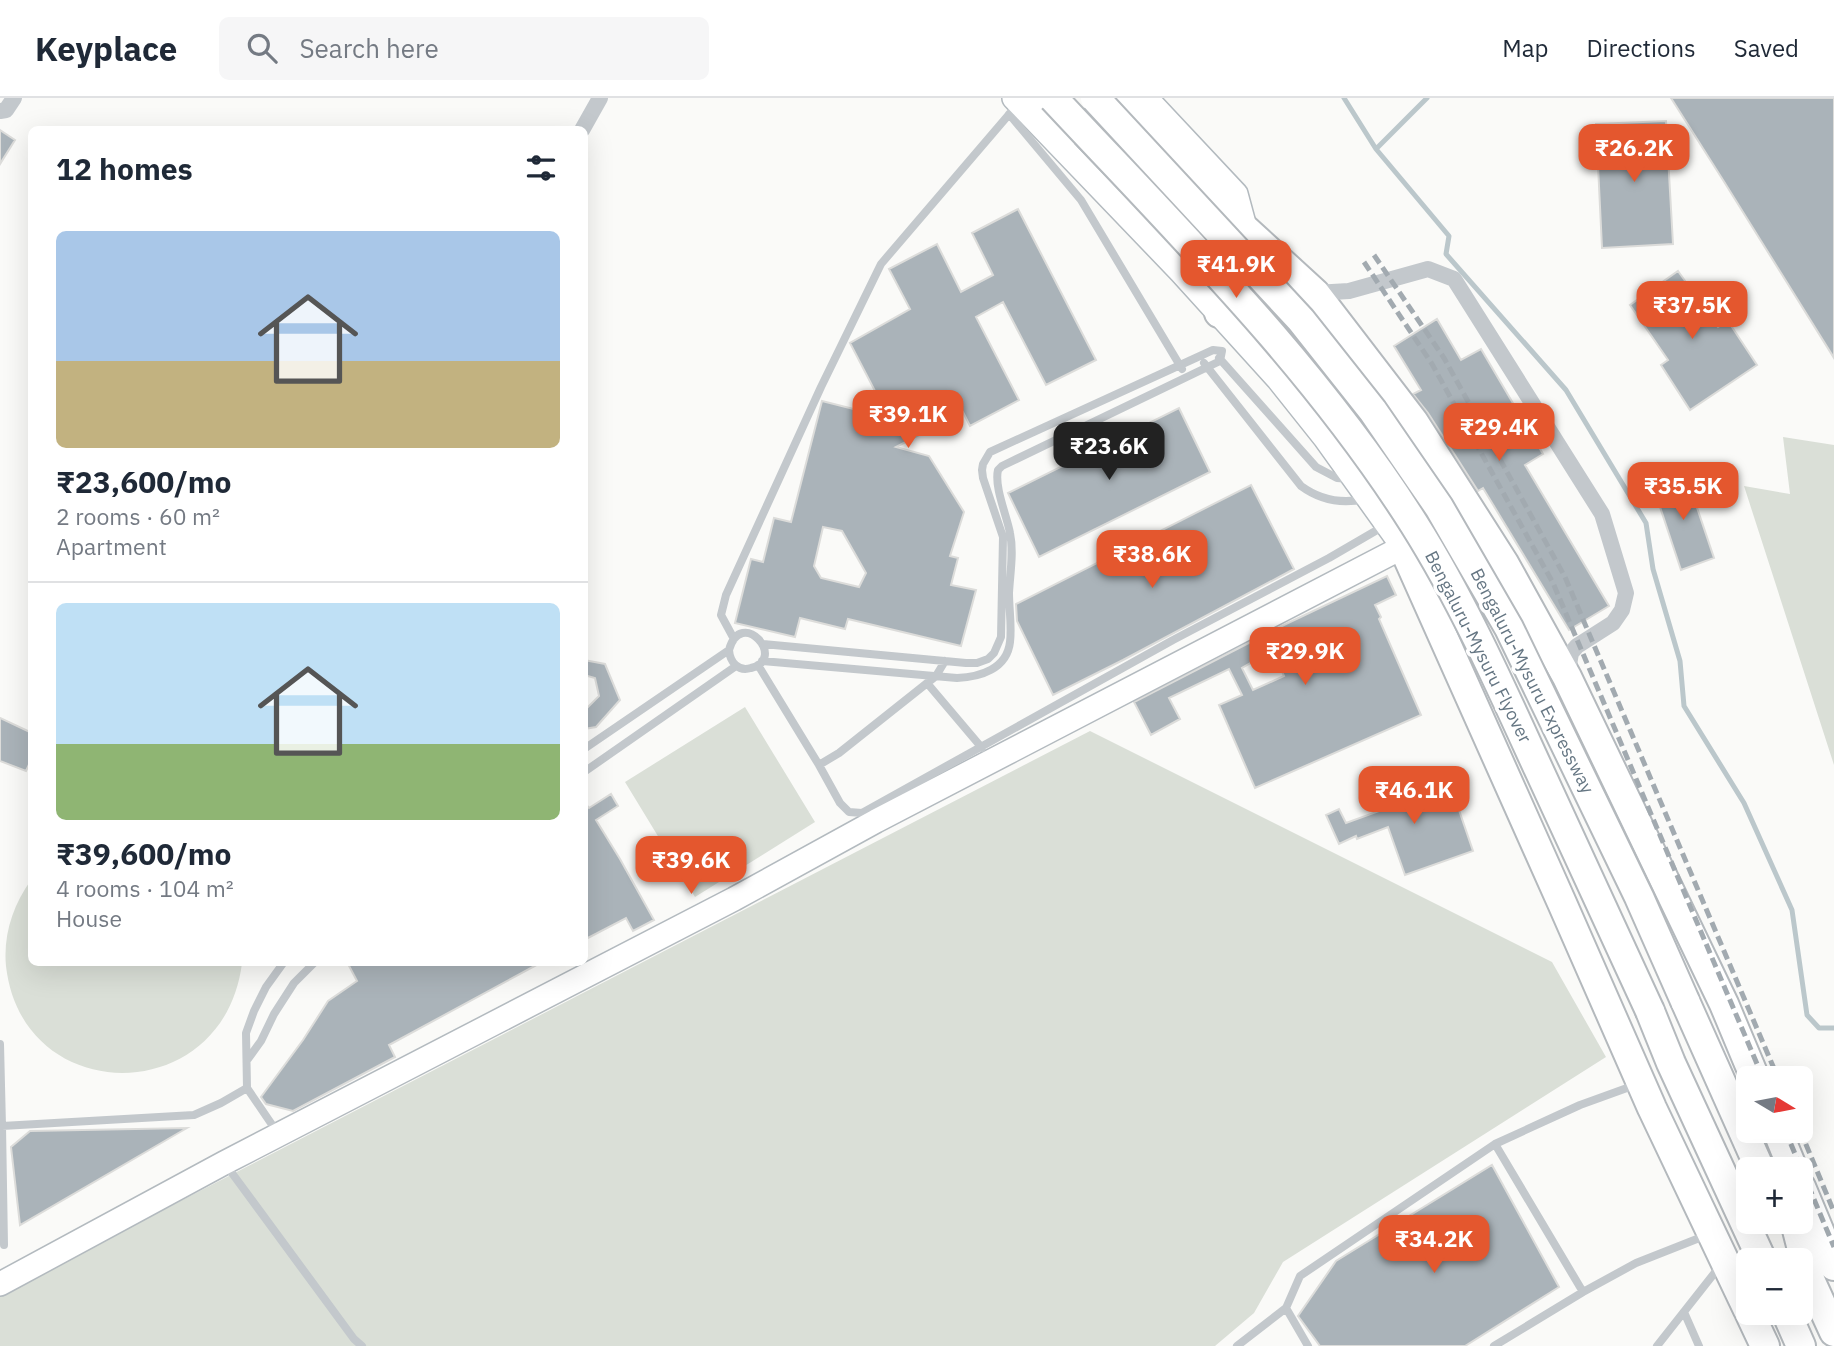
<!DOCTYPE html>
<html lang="en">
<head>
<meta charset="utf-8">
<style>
  body { margin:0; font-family:"IBM Plex Sans",sans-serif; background:#f6f6f7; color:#1f2937; height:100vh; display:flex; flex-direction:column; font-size:26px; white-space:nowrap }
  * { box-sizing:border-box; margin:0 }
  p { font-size:23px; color:#747a83 }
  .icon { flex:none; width:38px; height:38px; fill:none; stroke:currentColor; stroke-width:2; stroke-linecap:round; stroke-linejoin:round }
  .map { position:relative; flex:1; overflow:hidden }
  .drawer { position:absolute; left:28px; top:28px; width:560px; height:840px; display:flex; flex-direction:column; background:#fff; border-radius:10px; box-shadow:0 7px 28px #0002 }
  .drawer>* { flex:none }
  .needle { width:46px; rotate:100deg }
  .tools { position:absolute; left:1736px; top:968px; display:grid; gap:14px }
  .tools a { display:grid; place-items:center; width:77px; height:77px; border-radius:10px; background:#fff; box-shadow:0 7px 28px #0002; font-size:35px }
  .price { position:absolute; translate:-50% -60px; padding:0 16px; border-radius:14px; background:#e4572e; color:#fff; font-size:23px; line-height:46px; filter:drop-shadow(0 2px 4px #0008) }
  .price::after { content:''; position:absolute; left:50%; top:42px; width:21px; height:16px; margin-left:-10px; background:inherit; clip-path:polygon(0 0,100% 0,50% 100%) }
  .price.current { background:#222; color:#fff }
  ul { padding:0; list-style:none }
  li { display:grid; align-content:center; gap:14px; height:371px; padding:0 28px }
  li+li { border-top:2px solid #e0e1e3 }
  li span { display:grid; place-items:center; height:217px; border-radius:10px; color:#555 }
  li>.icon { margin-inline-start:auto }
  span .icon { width:126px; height:126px; fill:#fffc; stroke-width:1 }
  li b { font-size:30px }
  h2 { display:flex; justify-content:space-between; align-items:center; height:84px; padding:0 28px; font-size:30px }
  header { display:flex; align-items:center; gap:42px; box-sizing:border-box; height:98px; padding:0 35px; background:#fff; border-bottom:2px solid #e0e1e3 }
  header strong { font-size:33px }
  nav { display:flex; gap:38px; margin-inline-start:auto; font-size:24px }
  .search { width:490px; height:63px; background:#f6f6f7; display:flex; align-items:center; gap:18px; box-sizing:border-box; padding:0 24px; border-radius:10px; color:#747a83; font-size:26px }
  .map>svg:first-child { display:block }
</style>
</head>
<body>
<header>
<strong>Keyplace</strong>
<div class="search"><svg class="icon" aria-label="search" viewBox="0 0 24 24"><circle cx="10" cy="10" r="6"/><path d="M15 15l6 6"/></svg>Search here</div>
<nav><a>Map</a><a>Directions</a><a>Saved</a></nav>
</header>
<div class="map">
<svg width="1834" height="1248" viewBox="0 0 1834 1248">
  <rect width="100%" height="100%" fill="#fafaf8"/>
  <path fill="#dadfd7" d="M1783 339 1834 347V667L1744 388 1790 396Z
    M745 609 815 724 695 799 625 684Z
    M1090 633 1552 864 1606 959 1283 1164 1254 1215 1215 1248H0V1192L132 1128Z
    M31 782 32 864 242 865C224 1011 22 1011 6 868 3 837 13 807 31 782Z"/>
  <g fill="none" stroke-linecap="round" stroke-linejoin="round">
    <path stroke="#bbc7cb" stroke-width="5" d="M1344 0 1376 51 1427 0
      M1376 51 1449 138 1446 156 1566 292 1646 425 1653 471 1680 563 1684 608 1744 705 1792 812 1807 917 1819 930H1834"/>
  </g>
  <path fill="#aab3b9" stroke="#dcdcda" stroke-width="2" fill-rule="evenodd" d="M1671 0H1834V260L1723 82Z
    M1666 23 1673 146 1602 150 1596 26Z
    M0 32 15 42 0 66Z
    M1018 111 1096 262 1046 287 1003 204 976 219 1019 302 970 328 963 314 896 349 929 358 964 414 950 458 958 460 951 487 976 492 961 548 848 521 845 531 800 520 795 539 735 525 751 461 763 464 774 420 791 424 822 303 889 320 850 245 910 211 889 171 937 146 961 194 993 177 972 135ZM823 429 842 433 866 475 859 489 821 480 814 468Z
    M1678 173 1718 229 1728 223 1757 267 1690 312 1661 267 1668 262 1630 207Z
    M1437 221 1461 262 1481 251 1543 356 1525 367 1609 508 1569 532 1483 390 1478 393 1428 315 1413 296 1421 292 1394 248Z
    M1179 310 1210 374 1039 459 1008 395Z
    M1686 377 1714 460 1681 472 1653 388Z
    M1251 387 1294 471 1123 562 1053 597 1017 523 1016 506Z
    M1387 478 1396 497 1375 507 1381 519 1379 521 1421 617 1255 690 1219 607 1242 597 1229 571 1169 600 1180 621 1151 637 1134 604 1288 525ZM1273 552 1284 578 1253 592 1242 570Z
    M584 562 605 566 620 602 596 629 584 631V613L599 598 595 580 584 577Z
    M0 620 32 635V660L26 673 0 663Z
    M1448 680 1473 753 1405 777 1388 729 1357 741 1356 738 1339 746 1326 717 1339 711 1346 725 1382 712 1379 704Z
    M611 696 618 708 596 722 620 761 654 822 633 833 626 820 584 842V704L589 710Z
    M347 864H542L389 947 395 959 293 1013 266 1006 261 999 303 942 328 903 357 883Z
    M187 1030 20 1127 11 1049 30 1033Z
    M1492 1067 1559 1189 1465 1248H1320L1298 1218 1336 1163Z"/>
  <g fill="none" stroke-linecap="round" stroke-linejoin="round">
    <g stroke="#b3babf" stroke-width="26">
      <path id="secondary" d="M1146 0 1236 96 1246 133
        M0 1186 224 1065 734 801 876 723 1403 449 1325 340 1278 281 1181 174 1014 0"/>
    </g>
    <g stroke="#b4b9bd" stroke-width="32">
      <path id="highway" d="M1035 0 1067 34
        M1122 0 1222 110 1315 195 1414 324 1504 465 1567 579 1724 906 1755 980
        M1219 215 1253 179
        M1377 389 1388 405 1403 449 1562 805 1652 1010 1748 1212
        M1685 903 1760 1071
        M1650 913 1671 965 1762 1162
        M1777 1032 1793 1071
        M1801 1089 1834 1168
        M1795 1124 1809 1179
        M1801 1162 1834 1234
        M1749 1214 1765 1248
        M1786 1214 1801 1248"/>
    </g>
    <path stroke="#c3c8cc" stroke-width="8" d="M1009 16 1081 102 1182 271
      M1219 260 1316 369 1337 380 1350 381
      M1204 265 1301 388C1320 402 1342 406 1365 401
      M734 541 721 517 726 497 821 289 881 166 1017 7
      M762 563 957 580C980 579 1007 571 1010 544 1012 528 1009 511 1009 495 1010 476 1014 454 1010 435 1007 418 994 389 998 372L1002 368 1220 263 1222 253 1213 252 990 354 983 366 982 372 983 380 1003 439 1001 539 994 555 988 561 977 565H966L763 546
      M758 567 819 667 839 655 936 578 945 563
      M927 585 982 650
      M584 651 729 552C741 508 788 561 751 570 738 574 730 564 729 552
      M819 667 840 705 849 714 862 715 1173 542 1329 460 1384 428
      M584 674 736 568
      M0 946 2 1028 194 1017 221 1005 247 990 246 935 254 913 266 889 284 864
      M248 961 261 943 274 916 294 885 315 864
      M247 990 277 1034
      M0 1028H2L4 1147
      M226 1067 354 1241 362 1248
      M1583 1194 1636 1165 1707 1137
      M1684 1214 1699 1248
      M1237 1248 1286 1210
      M1308 1248 1286 1210 1300 1178 1495 1046
      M1494 1248 1583 1194 1495 1046 1580 1007 1638 986
      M1657 1248 1720 1168"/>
    <path stroke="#c3c8cc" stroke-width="16" d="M0 13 6 12 14 0
      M582 32 600 0
      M1315 195 1349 193 1428 171 1454 181 1602 416 1626 495 1622 512 1613 525 1577 548 1571 555 1567 579"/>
    <use href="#secondary" stroke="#fff" stroke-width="23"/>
    <use href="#highway" stroke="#fff" stroke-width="28"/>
    <path stroke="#a2aab0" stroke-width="5" stroke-dasharray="10 5" stroke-linecap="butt" d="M1374 157 1444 260 1565 479 1778 980
      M1364 164 1432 266 1553 485 1763 980
      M1785 1032 1834 1149
      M1800 1032 1834 1114"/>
    <g stroke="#b4b9bd" stroke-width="32" stroke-linecap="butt">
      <path id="highway-bridge" d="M1053 0C1180 136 1314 268 1414 426 1460 499 1496 578 1532 657 1572 743 1611 828 1650 913
        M1095 0 1301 222 1373 313 1439 409 1509 530 1639 799 1685 903"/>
    </g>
    <use href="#highway-bridge" stroke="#fff" stroke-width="28"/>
  </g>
  <g text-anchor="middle" stroke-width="7" stroke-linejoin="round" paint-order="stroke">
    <g font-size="18" fill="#657683" stroke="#fff">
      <text transform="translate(1478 549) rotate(63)" y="6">Bengaluru-Mysuru Flyover</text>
      <text transform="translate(1532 583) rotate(63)" y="6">Bengaluru-Mysuru Expressway</text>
    </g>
  </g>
</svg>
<div class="tools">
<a><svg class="needle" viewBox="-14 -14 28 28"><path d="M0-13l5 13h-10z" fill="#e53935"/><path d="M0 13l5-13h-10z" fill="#747a83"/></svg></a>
<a>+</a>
<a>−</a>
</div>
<b class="price" style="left:1634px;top:86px">₹26.2K</b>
<b class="price" style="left:1236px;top:202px">₹41.9K</b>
<b class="price" style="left:1692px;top:243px">₹37.5K</b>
<b class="price" style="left:908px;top:352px">₹39.1K</b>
<b class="price" style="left:1499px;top:365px">₹29.4K</b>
<b class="price current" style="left:1109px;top:384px">₹23.6K</b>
<b class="price" style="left:1683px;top:424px">₹35.5K</b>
<b class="price" style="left:1152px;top:492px">₹38.6K</b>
<b class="price" style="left:1305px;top:589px">₹29.9K</b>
<b class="price" style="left:1414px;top:728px">₹46.1K</b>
<b class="price" style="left:691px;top:798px">₹39.6K</b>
<b class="price" style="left:1434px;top:1177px">₹34.2K</b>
<section class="drawer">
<h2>12 homes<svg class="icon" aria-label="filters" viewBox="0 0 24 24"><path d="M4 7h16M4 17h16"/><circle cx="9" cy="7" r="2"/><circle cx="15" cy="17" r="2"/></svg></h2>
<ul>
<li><span style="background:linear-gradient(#a9c7e8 60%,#c2b280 0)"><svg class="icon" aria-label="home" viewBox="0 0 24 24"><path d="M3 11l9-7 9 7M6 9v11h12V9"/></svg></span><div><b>₹23,600/mo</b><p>2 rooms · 60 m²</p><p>Apartment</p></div></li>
<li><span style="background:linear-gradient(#bfe0f5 65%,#8fb573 0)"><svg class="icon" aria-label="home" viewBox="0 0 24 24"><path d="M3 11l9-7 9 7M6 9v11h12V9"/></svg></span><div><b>₹39,600/mo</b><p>4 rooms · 104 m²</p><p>House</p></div></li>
</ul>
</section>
</div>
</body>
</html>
